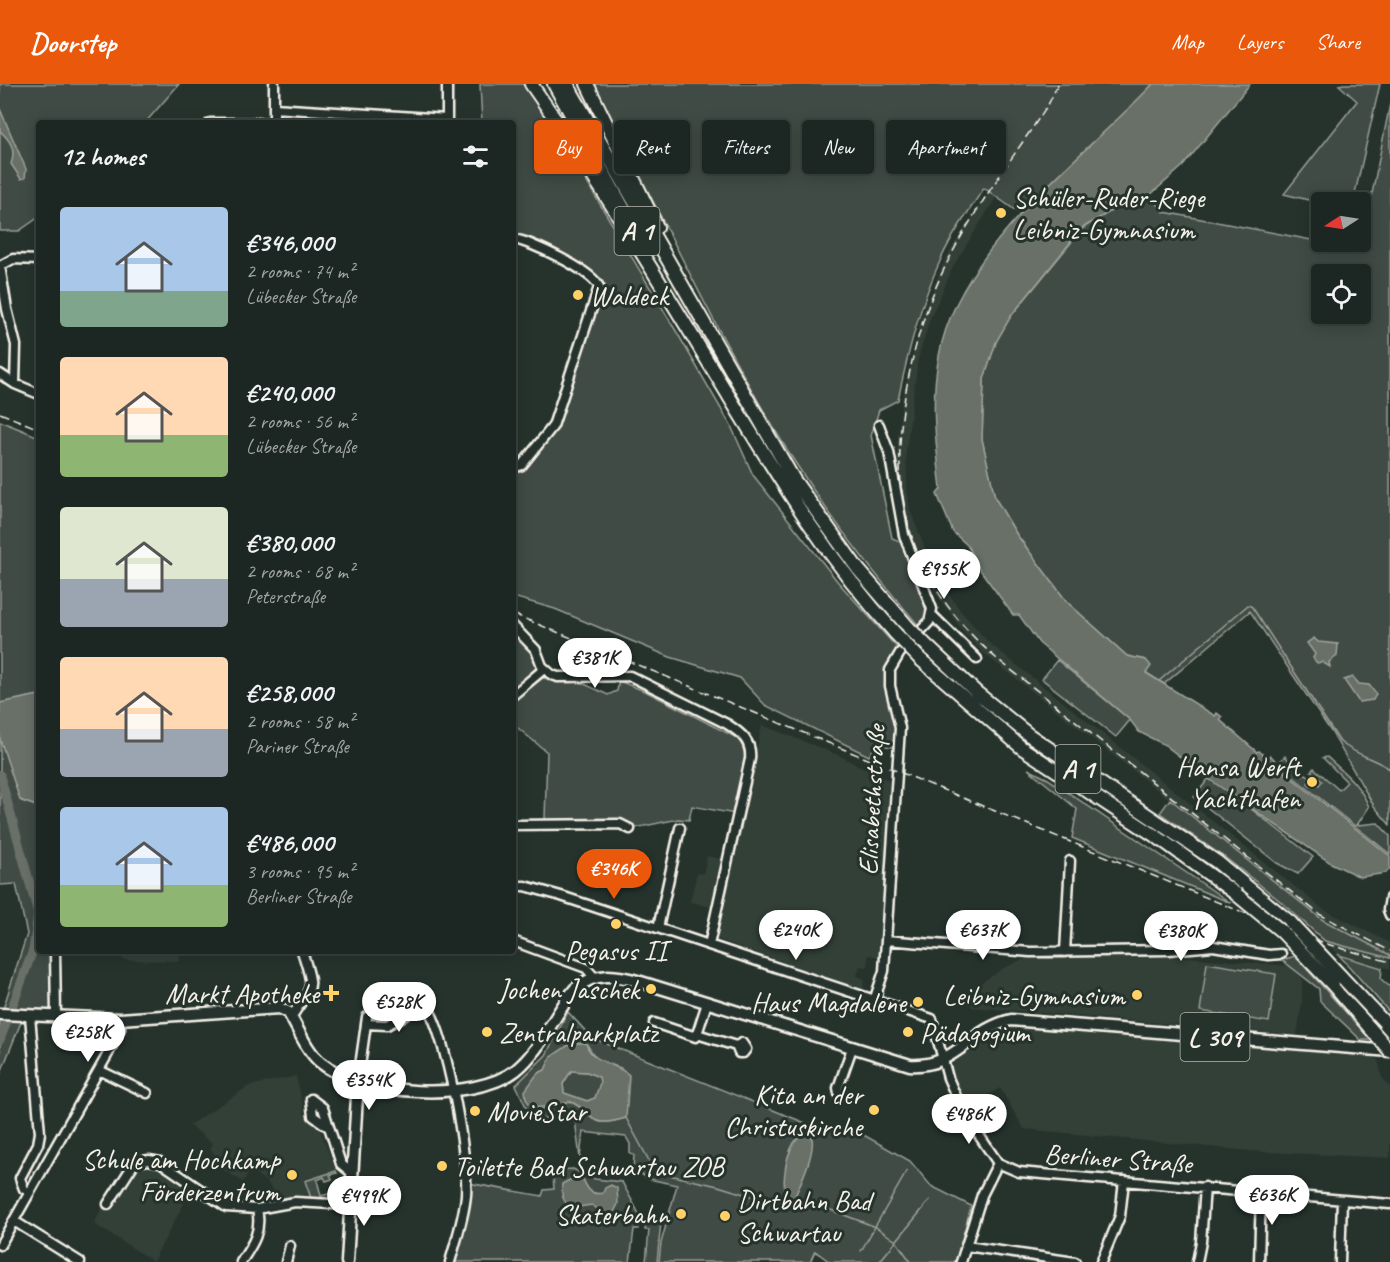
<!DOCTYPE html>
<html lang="en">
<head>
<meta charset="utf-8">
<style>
  body { margin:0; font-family:Caveat,sans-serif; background:#29322f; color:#f1f3f6; height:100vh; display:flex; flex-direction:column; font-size:22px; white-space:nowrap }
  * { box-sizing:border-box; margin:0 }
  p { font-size:20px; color:#a0a5a5 }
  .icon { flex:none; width:33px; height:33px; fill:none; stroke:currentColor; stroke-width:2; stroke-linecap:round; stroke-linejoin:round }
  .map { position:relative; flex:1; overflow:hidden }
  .side { position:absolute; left:36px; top:36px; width:480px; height:834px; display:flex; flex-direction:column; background:#1c2622; border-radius:6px; box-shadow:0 3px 15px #0003,0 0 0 2px #3a4340 }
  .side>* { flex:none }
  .banner { position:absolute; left:534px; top:36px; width:570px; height:54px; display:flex; gap:12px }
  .needle { width:39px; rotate:258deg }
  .fabs { position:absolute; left:1311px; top:108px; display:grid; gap:12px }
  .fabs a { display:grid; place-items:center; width:60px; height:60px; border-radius:6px; background:#1c2622; box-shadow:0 3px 15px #0003,0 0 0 2px #3a4340; font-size:30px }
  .price { position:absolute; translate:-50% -51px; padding:0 14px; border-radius:21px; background:#fff; color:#222; font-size:20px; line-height:39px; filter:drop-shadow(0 2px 3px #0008) }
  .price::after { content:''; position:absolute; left:50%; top:36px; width:18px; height:14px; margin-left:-9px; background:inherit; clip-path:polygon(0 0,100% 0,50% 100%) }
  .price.current { background:#ea580c; color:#fff }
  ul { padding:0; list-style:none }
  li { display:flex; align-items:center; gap:18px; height:150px; padding:0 24px }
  li span { display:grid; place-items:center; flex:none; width:168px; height:120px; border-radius:6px; color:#555 }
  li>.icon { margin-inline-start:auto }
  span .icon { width:72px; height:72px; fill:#fffc; stroke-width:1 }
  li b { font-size:26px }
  h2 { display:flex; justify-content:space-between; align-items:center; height:72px; padding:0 24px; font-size:26px }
  .chip { padding:0 21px; border-radius:6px; background:#1c2622; box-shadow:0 3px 15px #0003,0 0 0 2px #3a4340; font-size:21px; line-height:54px }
  .chip.current { background:#ea580c; color:#fff }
  header { display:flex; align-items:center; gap:36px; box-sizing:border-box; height:84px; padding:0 30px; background:#ea580c; color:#fff }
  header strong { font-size:28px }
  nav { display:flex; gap:33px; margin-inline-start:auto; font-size:21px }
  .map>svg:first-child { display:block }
</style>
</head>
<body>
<header>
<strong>Doorstep</strong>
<nav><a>Map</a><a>Layers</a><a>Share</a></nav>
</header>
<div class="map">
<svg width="1390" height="1178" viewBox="0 0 1390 1178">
  <rect width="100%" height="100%" fill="#26332d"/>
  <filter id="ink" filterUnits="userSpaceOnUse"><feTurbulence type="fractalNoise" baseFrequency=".0167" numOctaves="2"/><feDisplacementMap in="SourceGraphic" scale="12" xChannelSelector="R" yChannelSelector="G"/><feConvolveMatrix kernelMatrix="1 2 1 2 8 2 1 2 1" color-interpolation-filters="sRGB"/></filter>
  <g filter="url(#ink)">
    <path fill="#333f39" d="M1025 67 954 181 930 235 918 275 906 367 907 402 910 426 932 483 959 525 989 559 1323 825 1390 859V871L1323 836 982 568 965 550 936 510 911 460 898 403 897 366 902 317 922 231 945 176 960 151 989 108Z
      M762 641 838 671 894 699 881 873 868 871V883L860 882 857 892 865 895 863 906 714 854Z
      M707 772 721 775 711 823 690 818 697 789 703 790Z
      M1325 857 1390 874V885L1339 871Z
      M108 867H179L180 877 125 876Z
      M1030 872 1186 873 1290 882 1302 894V918L1297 951 971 923 973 904 1004 884Z
      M1011 940 1369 972 1378 976 1382 993 1390 1003V1074L1250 1067 1024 1045 1000 1004 964 1025 950 990V982L988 951Z
      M296 992 305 1031 318 1041 336 1087 305 1097 311 1114 278 1115 267 1098 250 1086 243 1098 211 1078 214 1069 210 1065 213 1060 189 1041 249 1002Z
      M136 1079 156 1081 192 1105 153 1177 94 1140 105 1119 113 1123Z"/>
    <path fill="#414b45" stroke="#9a9e96" stroke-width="1.5" fill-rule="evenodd" d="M0 0H179L145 39H39V133L19 147H0Z
      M480 0H523L558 50 679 252 731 342 753 391 838 498 898 565C873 600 900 626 897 664L877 660 869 672 765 621 740 594 670 573 555 525 513 513V388L523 385 556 342 605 200 529 155 513 153V39H482Z
      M593 0H1153L1118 37 1019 129 984 104C969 127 952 150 941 175 920 220 908 268 898 316L879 326 871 351 892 454 904 459C913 482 941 522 920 543 872 488 828 431 789 369 716 251 658 123 593 0Z
      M1344 0H1380L1353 118 1321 119 1284 110 1357 17 1339 1Z
      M1390 20V741L1374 722 1332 649 1250 527 1164 600 1145 588 1146 576 1127 572 1067 518 1017 451 995 414 982 355 984 295 996 258 1011 232 1083 144 1124 119 1150 111 1164 128 1322 158 1354 163 1362 160ZM1322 190H1360V230H1322Z
      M0 337 39 353V611L0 619Z
      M513 548 532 568 536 584 513 605Z
      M1057 576 1130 636 1116 653 1042 595Z
      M543 594 560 598 578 597 608 611 617 607 619 597 647 608 737 654C754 670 739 709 735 730L692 722 689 736 678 735 635 744 622 736H545L547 668 513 640V616Z
      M0 638 21 717 39 723V867H49L52 933H23L0 991V935L3 934V925L27 850 16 800 0 801Z
      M1285 672 1303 692 1306 690 1312 695 1308 699 1311 702 1315 698 1319 701 1322 697 1311 687 1314 684 1339 706 1347 698 1323 674 1327 673C1344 689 1360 700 1369 723L1357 741 1378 739 1390 752V770L1277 680Z
      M1028 685 1048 695 1231 819 1072 754 1077 725Z
      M1210 693 1313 773 1298 790 1277 779 1194 713Z
      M1170 715 1323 836 1390 871V874L1325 857 1279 816 1227 775 1160 729Z
      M1339 871 1382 884 1381 895 1390 903V929Z
      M1295 872 1371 956H1361L1320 917 1319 905 1282 876Z
      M1207 879 1276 890 1269 938 1200 927Z
      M568 928 592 954 808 1040 853 1045 910 1077 931 1102 971 1122 956 1178H830L815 1167 810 1178H659L661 1159 677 1101 649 1095 633 1085 634 1071 630 1070V1060L626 1053 583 1048 580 1074 575 1036H568L567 1032 532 1036 516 1001 546 971ZM572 959H586L597 976 621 984 626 1034C585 1046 599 1030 569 1017L538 1026 537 990 545 986 551 973Z
      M571 987 587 988 599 993 601 999 595 1014 587 1017 564 1009 563 1000Z
      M573 1085 595 1095 622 1098 639 1130 638 1145H634L630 1178H454L462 1098 542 1112 544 1106 554 1105 553 1092 541 1093 540 1097V1088L542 1092 559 1090V1086Z
      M336 1087 337 1089 330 1091 332 1095 326 1097 324 1093 317 1096 321 1112 342 1106 340 1112 335 1115 311 1114 305 1097Z
      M646 1133 661 1138 657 1178H646L649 1146H645Z"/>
    <path fill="#676f68" stroke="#9fa39b" stroke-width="1.5" fill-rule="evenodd" d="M1153 0H1250L1183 82 1150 111 1124 119 1082 144 1011 232 996 258 984 295 982 355 995 414 1017 451 1067 518 1127 572 1146 576 1151 582 1146 589 1215 632 1217 629 1222 633 1220 636 1257 668 1259 667 1267 674 1270 671 1275 676 1273 679 1390 772V784L1386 789 1360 793 1331 779 1203 691 1165 661 1139 648 1130 636 1039 559 1019 531H1013L981 487 967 461 953 448 937 410 941 405C936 360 930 317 939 272 958 164 1080 77 1153 0Z
      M0 25 26 85 25 94 21 95 11 80C16 66 11 57 0 47Z
      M1314 554 1318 558 1338 560 1337 572 1329 578 1330 583 1322 578 1317 579 1313 574 1315 570 1307 559Z
      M1353 593 1359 600 1369 601 1376 610 1373 616 1359 618 1344 596Z
      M39 611V723L20 716 0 655V619Z
      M572 959H586C591 979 615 978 629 991L626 1034C585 1046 599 1029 569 1017L562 1021 532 1024 526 1015 525 1007 537 990 545 986 551 973ZM571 987 587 988 599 993 600 999 595 1014 587 1017 564 1009 563 1000Z
      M809 1046C821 1061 798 1104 791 1121 779 1108 785 1074 794 1059 797 1054 804 1050 809 1046Z
      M575 1093H582C587 1104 590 1112 603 1109L605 1104 611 1101 617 1104 618 1120 613 1130 607 1132 592 1121 571 1124C562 1116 561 1111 562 1100Z"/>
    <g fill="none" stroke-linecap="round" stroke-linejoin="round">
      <path stroke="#9fa39b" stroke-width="1.5" d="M1159 597 1248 521 1252 523 1340 658C1356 671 1373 674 1390 685
        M626 1034 653 1084 660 1089 718 1102 777 1120 828 1125 876 1143 896 1157 911 1178
        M861 1167 907 1087
        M879 1178 930 1116"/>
      <path stroke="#676f68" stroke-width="9" d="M0 691 38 829 33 866 0 956"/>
      <g stroke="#f4f1e8" stroke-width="13">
        <path id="minor" d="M274 24 447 35
          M210 39H274
          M274 39V0
          M447 39V0
          M513 155C530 157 593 187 599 203L553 342 522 381 513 384
          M0 290 15 300 39 310
          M15 300 16 261 7 225 0 182 13 175 39 176
          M932 531 977 575
          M513 542 536 566 542 582 552 591 558 593 630 592 727 640C741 649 752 657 750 675L709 861
          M513 611 544 585
          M513 741 620 740 630 745
          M513 802H525L561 812 932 935 948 994 963 1028 998 1079 1019 1088 1390 1120
          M1390 814 1388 826 1390 831
          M658 844 680 744
          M886 856 1030 868 1168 866 1213 862 1269 871 1281 870
          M513 857 586 884 595 894
          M55 867 56 932
          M1065 868 1070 777
          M874 917 884 887 900 644 890 602V586L900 569 929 538 932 525 904 451 889 368 879 341
          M707 919 697 950 736 962 742 959 746 965 743 969H739L736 962
          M291 934C312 899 316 910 302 867
          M654 939 696 953 697 950
          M366 940 387 941 425 920C446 945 469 1078 466 1111 464 1134 456 1156 450 1178
          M99 986 147 1009
          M358 996 367 933
          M840 1014 838 1004 852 964
          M311 1015 323 1024 341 1080 352 1089
          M311 1015 313 1032 327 1042
          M24 1105 20 1094 38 1060 40 1049 30 932
          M108 1120 135 1078 149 1076 160 1078 226 1123 257 1125 295 1118 350 1121
          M14 1137 80 1178
          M0 1161 109 968 120 945V935
          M966 1162 1075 1178
          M241 1178C253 1160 262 1147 257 1125
          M286 1178 290 1162
          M961 1178 982 1111 998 1079
          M1101 1178 1120 1132 1124 1097
          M1197 1178 1201 1158 1205 1103
          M1259 1178 1261 1108
          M1340 1178 1342 1116"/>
      </g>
      <g stroke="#f4f1e8" stroke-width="15">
        <path id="major" d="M0 930 120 935 279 924 288 928C298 944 306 966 320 978 360 1012 474 1019 516 986 542 965 554 930 575 905 595 887 617 891 641 898L910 981C956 984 968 946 1011 936L1390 967
          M347 1178 358 996"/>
      </g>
      <g stroke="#f4f1e8" stroke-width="16">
        <path id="highway" d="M531 0C598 96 659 196 719 296 775 388 823 470 895 549
          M554 0 634 143
          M567 0 794 396 858 485 909 544
          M587 0 657 143
          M923 558 977 609 1029 651 1217 778 1291 839
          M920 575 1022 664 1166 759 1236 810
          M1333 901 1370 944"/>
      </g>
      <use href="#minor" stroke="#26332d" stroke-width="8"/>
      <use href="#major" stroke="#26332d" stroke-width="10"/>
      <use href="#highway" stroke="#26332d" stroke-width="12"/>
      <path stroke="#f4f1e8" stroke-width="1.5" stroke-dasharray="9 4.5" stroke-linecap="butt" d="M1058 0 1049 19C1015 71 975 123 947 179 929 215 917 252 909 291 885 405 906 495 996 574L1319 830 1390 867
        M0 329 39 345
        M513 530 1237 826 1330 861 1390 878"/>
      <g stroke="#f4f1e8" stroke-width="16" stroke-linecap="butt">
        <path id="highway-bridge" d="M909 544 923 558
          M895 549 920 575
          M1236 810 1281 847 1333 901
          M1291 839 1384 938
          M1370 944 1390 967"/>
      </g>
      <use href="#highway-bridge" stroke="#26332d" stroke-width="12"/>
    </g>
  </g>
  <g fill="#ffd166" stroke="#26332d" stroke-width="2">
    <circle cx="1001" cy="129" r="6"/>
    <circle cx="578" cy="211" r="6"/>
    <circle cx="1312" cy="698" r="6"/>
    <circle cx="616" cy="840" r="6"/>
    <circle cx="651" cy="905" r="6"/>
    <path d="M328 900h6v6h6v6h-6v6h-6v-6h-6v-6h6z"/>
    <circle cx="1137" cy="911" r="6"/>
    <circle cx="918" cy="918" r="6"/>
    <circle cx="487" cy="948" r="6"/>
    <circle cx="908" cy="948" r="6"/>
    <circle cx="874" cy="1026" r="6"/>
    <circle cx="475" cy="1027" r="6"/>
    <circle cx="442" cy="1082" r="6"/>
    <circle cx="292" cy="1091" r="6"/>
    <circle cx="681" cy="1130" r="6"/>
    <circle cx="725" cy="1132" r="6"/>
  </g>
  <g text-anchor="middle" stroke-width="6" stroke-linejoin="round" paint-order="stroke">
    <g fill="#26332d" stroke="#b6b8b0" stroke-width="1.5">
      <rect x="614.5" y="123" width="45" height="48" rx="4.5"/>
      <rect x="1055.5" y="661" width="45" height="48" rx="4.5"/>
      <rect x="1180.5" y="929" width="69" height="48" rx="4.5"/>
    </g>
    <g font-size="27" font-weight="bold" fill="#f4f1e8">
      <text x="637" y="156">A 1</text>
      <text x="1078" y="694">A 1</text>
      <text x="1215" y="962">L 309</text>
    </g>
    <g font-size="28" fill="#f4f1e8" stroke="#26332d" text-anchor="end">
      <text x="1013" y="123" text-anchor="start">Schüler-Ruder-Riege<tspan x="1013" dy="32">Leibniz-Gymnasium</tspan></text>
      <text x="590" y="221" text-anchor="start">Waldeck</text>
      <text x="1300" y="692">Hansa Werft<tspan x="1300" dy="32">Yachthafen</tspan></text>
      <text x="616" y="876" text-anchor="middle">Pegasus II</text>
      <text x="639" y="915">Jochen Jaschek</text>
      <text x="319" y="919">Markt Apotheke</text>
      <text x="1125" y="921">Leibniz-Gymnasium</text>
      <text x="906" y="928">Haus Magdalene</text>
      <text x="499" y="958" text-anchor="start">Zentralparkplatz</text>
      <text x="920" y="958" text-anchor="start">Pädagogium</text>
      <text x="862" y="1020">Kita an der<tspan x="862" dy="32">Christuskirche</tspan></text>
      <text x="487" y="1037" text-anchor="start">MovieStar</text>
      <text x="280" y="1085">Schule am Hochkamp<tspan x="280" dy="32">Förderzentrum</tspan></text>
      <text x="454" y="1092" text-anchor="start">Toilette Bad Schwartau ZOB</text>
      <text x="737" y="1126" text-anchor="start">Dirtbahn Bad<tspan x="737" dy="32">Schwartau</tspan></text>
      <text x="669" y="1140">Skaterbahn</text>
    </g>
    <g font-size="28" fill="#f4f1e8" stroke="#26332d">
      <text transform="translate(871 716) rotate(-87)" y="10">Elisabethstraße</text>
      <text transform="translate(1118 1074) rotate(4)" y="10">Berliner Straße</text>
    </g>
  </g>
</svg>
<div class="fabs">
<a><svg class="needle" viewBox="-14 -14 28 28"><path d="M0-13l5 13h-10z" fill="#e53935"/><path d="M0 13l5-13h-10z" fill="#a0a5a5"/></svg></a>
<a><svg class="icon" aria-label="locate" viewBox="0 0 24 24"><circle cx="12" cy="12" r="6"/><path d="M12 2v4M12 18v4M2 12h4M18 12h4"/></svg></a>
</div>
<b class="price" style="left:944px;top:516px">€955K</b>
<b class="price" style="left:595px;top:605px">€381K</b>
<b class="price current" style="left:614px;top:816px">€346K</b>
<b class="price" style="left:796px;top:877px">€240K</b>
<b class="price" style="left:983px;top:877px">€637K</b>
<b class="price" style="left:1181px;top:878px">€380K</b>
<b class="price" style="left:399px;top:949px">€528K</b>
<b class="price" style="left:88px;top:979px">€258K</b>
<b class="price" style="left:369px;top:1027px">€354K</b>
<b class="price" style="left:969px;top:1061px">€486K</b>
<b class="price" style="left:1272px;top:1142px">€636K</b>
<b class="price" style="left:364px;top:1143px">€499K</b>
<div class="banner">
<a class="chip current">Buy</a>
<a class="chip">Rent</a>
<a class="chip">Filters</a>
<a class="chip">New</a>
<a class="chip">Apartment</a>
</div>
<section class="side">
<h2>12 homes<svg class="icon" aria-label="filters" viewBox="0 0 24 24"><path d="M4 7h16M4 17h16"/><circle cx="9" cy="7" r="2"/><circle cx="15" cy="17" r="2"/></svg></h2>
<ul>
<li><span style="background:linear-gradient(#a9c7e8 70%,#7fa58c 0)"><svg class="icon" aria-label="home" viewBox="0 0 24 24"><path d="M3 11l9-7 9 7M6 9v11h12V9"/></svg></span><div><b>€346,000</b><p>2 rooms · 74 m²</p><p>Lübecker Straße</p></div></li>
<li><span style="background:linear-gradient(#ffd9b3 65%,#8fb573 0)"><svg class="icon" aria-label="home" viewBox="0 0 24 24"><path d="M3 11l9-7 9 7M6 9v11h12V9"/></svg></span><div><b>€240,000</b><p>2 rooms · 56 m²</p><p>Lübecker Straße</p></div></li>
<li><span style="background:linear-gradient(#dfe7d0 60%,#9aa5b1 0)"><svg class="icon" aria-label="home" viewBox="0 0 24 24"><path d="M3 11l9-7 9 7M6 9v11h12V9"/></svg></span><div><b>€380,000</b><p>2 rooms · 68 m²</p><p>Peterstraße</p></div></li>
<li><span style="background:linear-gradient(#ffd9b3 60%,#9aa5b1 0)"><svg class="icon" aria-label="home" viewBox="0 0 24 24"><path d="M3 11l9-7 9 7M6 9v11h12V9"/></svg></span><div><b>€258,000</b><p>2 rooms · 58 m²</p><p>Pariner Straße</p></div></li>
<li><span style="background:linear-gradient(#a9c7e8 65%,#8fb573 0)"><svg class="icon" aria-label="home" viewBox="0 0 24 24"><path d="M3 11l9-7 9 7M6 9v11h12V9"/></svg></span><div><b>€486,000</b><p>3 rooms · 95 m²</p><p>Berliner Straße</p></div></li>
</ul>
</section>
</div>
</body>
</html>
